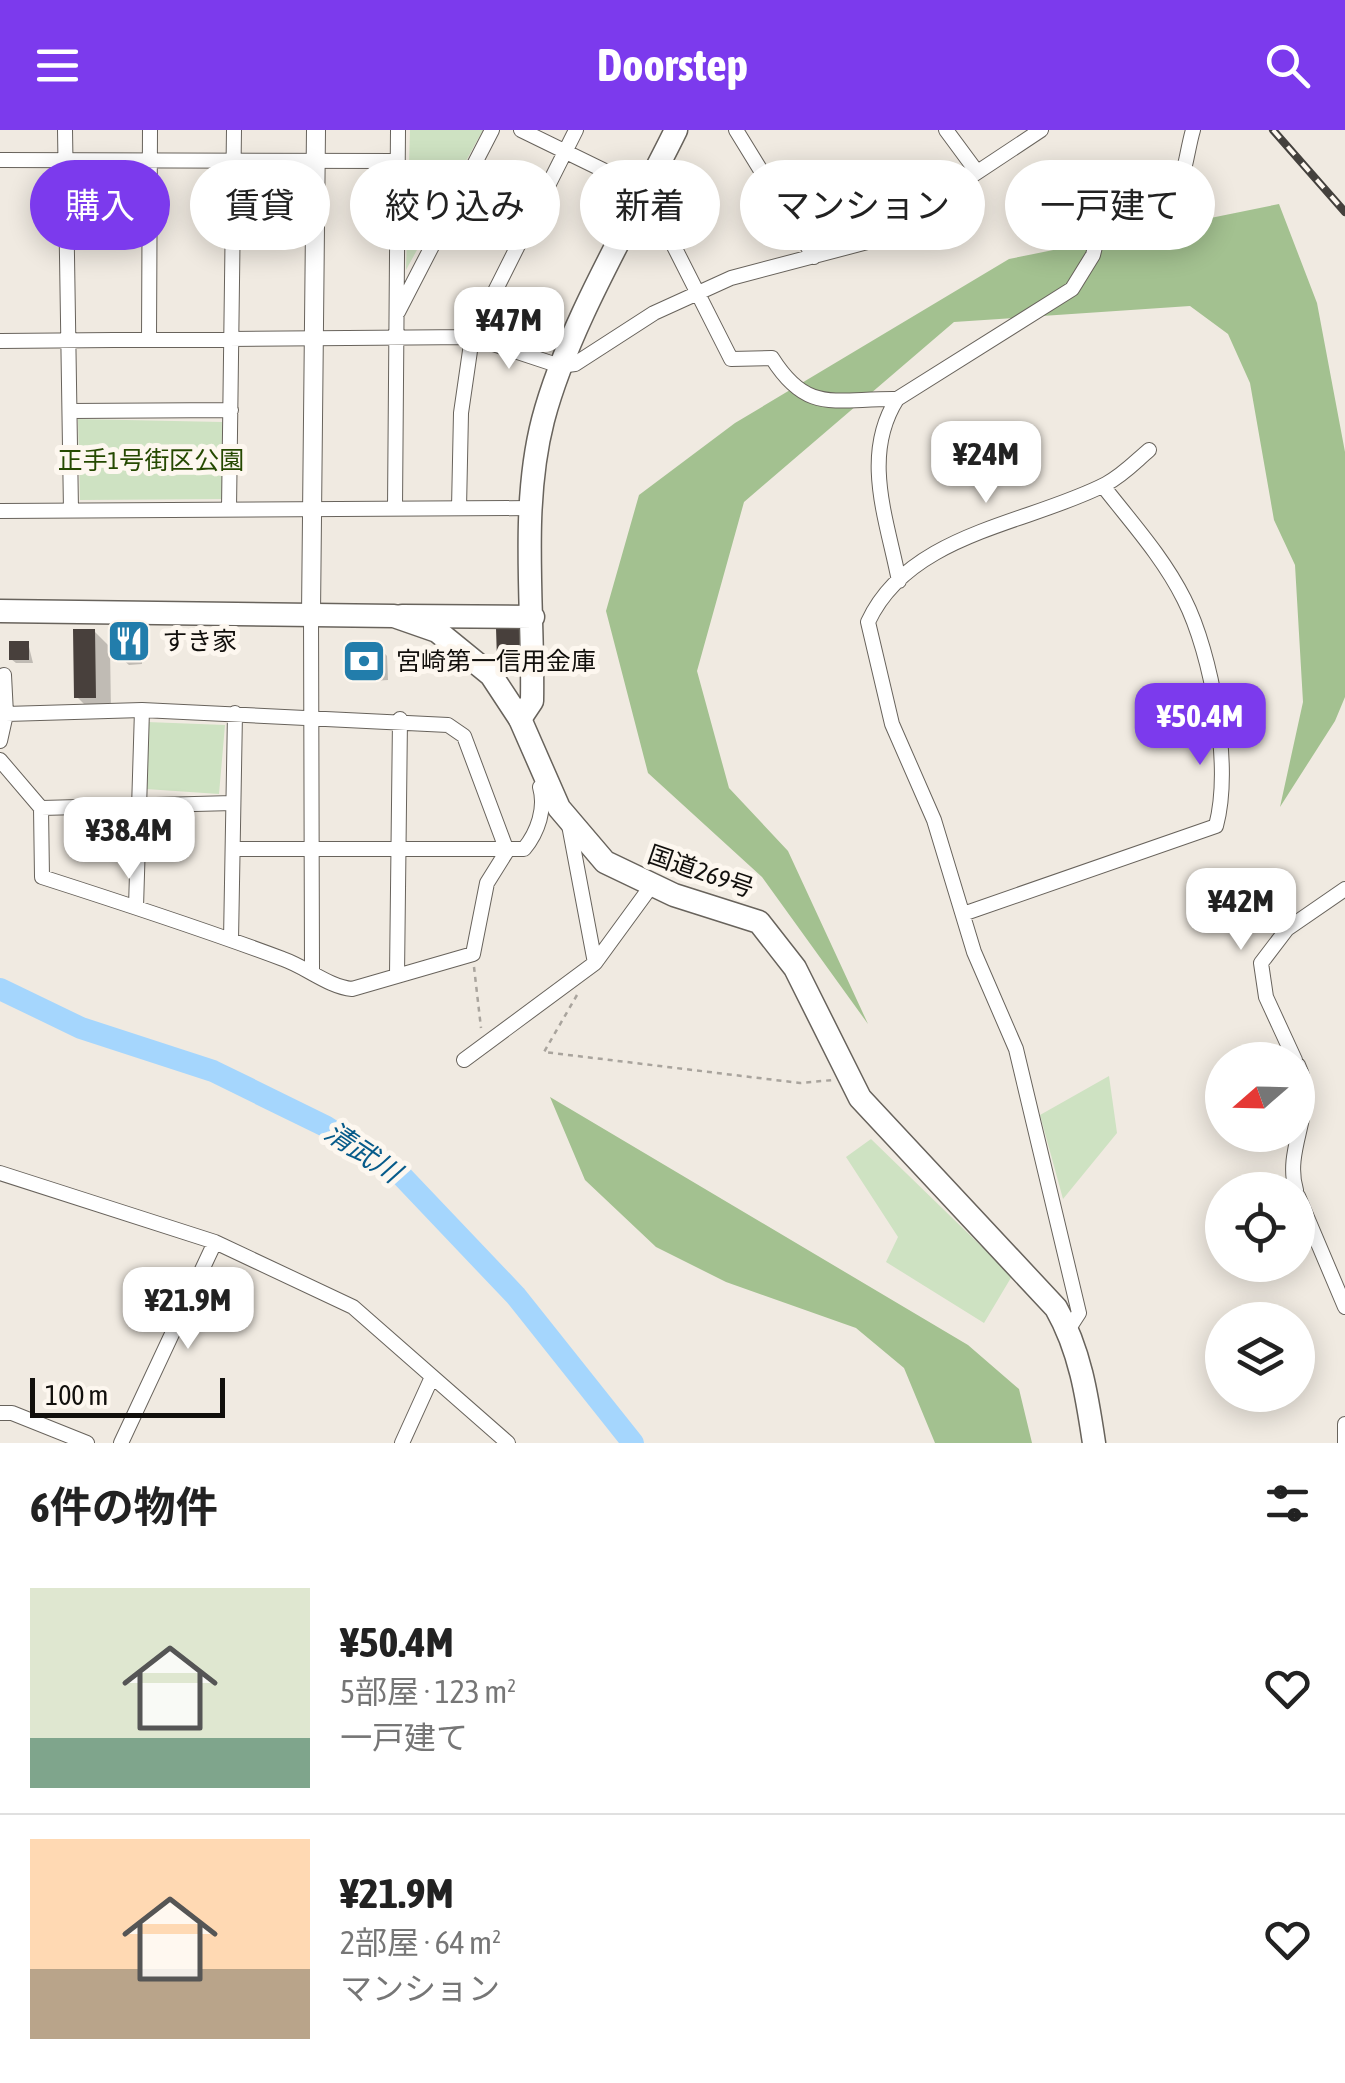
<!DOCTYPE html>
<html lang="ja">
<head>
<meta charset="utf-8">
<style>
  body { margin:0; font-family:"Asap Condensed","Noto Sans JP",sans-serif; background:#f6f6f6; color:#222; height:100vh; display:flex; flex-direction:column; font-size:38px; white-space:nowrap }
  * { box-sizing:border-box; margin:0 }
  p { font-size:32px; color:#767676 }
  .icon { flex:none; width:55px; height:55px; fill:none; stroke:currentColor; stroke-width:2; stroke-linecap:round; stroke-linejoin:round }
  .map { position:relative; height:1313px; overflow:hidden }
  .side { display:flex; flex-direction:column; background:#fff; flex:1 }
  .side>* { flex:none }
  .banner { position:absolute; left:30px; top:30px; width:1285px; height:90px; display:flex; gap:20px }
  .needle { width:65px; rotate:250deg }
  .fabs { position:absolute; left:1205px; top:912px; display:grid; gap:20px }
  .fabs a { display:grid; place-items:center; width:110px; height:110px; border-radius:50%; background:#fff; box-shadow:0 5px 25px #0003; font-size:50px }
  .scale { position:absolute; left:30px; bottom:25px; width:195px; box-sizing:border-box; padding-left:10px; border:5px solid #110f0c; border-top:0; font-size:28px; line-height:35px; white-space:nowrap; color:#110f0c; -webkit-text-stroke:8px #fdf7ef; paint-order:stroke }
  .price { position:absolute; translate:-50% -85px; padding:0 22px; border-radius:20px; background:#fff; color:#222; font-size:32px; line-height:65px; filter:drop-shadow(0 2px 5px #0008) }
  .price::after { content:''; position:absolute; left:50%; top:60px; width:30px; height:22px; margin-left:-15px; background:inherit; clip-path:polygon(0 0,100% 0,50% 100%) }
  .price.current { background:#7c3aed; color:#fff }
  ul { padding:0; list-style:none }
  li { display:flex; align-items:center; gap:30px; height:250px; padding:0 30px }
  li+li { border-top:2px solid #e0e0e0 }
  li span { display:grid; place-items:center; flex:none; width:280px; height:200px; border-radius:0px; color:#555 }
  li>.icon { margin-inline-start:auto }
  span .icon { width:120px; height:120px; fill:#fffc; stroke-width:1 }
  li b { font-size:42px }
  h2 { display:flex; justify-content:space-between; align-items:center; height:120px; padding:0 30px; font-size:42px }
  .chip { padding:0 35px; border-radius:45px; background:#fff; box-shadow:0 5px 25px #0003; font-size:35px; line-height:90px }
  .chip.current { background:#7c3aed; color:#fff }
  header { display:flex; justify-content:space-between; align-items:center; height:130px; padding:0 30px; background:#7c3aed; color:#fff; font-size:45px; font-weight:700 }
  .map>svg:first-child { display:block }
</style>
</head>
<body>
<header><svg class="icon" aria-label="menu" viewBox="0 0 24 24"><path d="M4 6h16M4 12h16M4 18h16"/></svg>Doorstep<svg class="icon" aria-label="search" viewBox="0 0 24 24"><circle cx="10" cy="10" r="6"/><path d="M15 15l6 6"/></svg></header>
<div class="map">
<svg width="1345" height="1313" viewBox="0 0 1345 1313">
  <rect width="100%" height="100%" fill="#f0eae1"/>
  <path fill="#cee2c2" d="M410 0H483L406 140Z
    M78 289 222 292 223 369 80 370Z
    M147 592 225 595 219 664 146 659Z
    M1109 946 1117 1003 1063 1069 1040 985Z
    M871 1009 1012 1146 984 1193 886 1132 898 1107 846 1027Z"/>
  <path fill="#a3c190" d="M1279 74 1317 173 1345 322V567L1335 591 1280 677 1303 572 1295 435 1274 390 1250 253 1228 204 1190 176 954 192 744 372 697 541 729 658 788 721 868 894 762 747 648 643 606 481 639 365 735 293 1009 129Z
    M550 967 968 1215 1019 1259 1032 1313H935L904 1238 856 1198 726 1152 656 1117 585 1050Z"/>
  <path fill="#0003" d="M134 500 141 507 142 534 129 535 121 528Z
    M94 501 110 517 111 582 93 583 77 567Z
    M28 513 33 533H16L11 529Z
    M532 514 533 536H507L500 529Z
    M380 518 387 526 388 550 358 552 350 544Z"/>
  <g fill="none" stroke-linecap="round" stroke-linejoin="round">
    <path stroke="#a5d6fd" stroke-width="22" d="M0 859 81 898 213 941 325 996 400 1044 516 1166 633 1313"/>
  </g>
  <path fill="#48403c" d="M135 497 136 528 119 529 118 498Z
    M496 498H518L526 504V529L497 530Z
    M73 499H95L96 568H74Z
    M9 511H29V530H9Z
    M381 516 382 544 348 545 347 517Z"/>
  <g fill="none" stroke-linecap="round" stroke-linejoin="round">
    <g stroke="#68635c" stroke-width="16">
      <path id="minor" d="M65 0 71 380
        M521 0 646 61 731 229 772 228C808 285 835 268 897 269
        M736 0 814 127
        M946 0 977 42
        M0 30 398 31
        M398 182 492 0
        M149 209 150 0
        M0 211 472 207 560 236 575 234 654 183 731 148 875 110 1041 0
        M70 281 231 280
        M395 378 398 0
        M459 378 461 283 472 207 576 0
        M229 379 234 0
        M0 381 531 378
        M899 451C887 389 861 326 897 269L1072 159 1093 125 1098 104C1114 93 1131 91 1150 86 1184 78 1184 30 1193 0
        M311 484 312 839
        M0 547 4 545 6 584 142 580 448 595 464 606 507 721
        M0 611 6 584
        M0 630 41 678 42 747C123 773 203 799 283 829 306 837 329 857 352 859L473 824 487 753 507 721
        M41 678 233 673
        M233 719H524C538 702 546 678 540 657
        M136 777 142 580
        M963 784 1216 696C1232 636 1212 524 1184 469 1163 427 1131 392 1103 356
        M231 810 235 583
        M595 833 652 755
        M397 845 400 589
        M464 930 595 833 569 695
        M1295 930 1266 867 1261 833 1287 799 1345 759
        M0 1043 215 1112 353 1177 508 1313
        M1296 1060C1283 1017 1319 979 1298 935
        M1298 1066 1345 1177
        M1068 1200 1079 1183 1016 919 974 822 934 690 892 594 868 492C909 403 1029 394 1106 354 1123 345 1135 332 1149 320
        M0 1283H12L87 1313
        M121 1313 215 1112
        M402 1313 432 1247
        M1345 1313V1294"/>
    </g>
    <g stroke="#68635c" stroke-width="20">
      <path id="tertiary" d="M311 484 316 0"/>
    </g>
    <g stroke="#68635c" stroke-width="25">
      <path id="primary" d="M402 486 533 487
        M520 589 532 571C534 480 520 379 543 290 568 195 632 90 676 0"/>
    </g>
    <g stroke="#68635c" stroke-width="25">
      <path id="trunk" d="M0 481 394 486 437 501 491 545 520 589 559 678 605 732 674 765 759 792 795 838 860 968 1056 1178C1080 1220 1087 1266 1094 1313"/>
    </g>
    <path stroke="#a9a49d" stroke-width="2.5" stroke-dasharray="5 5" stroke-linecap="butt" d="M474 837 481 898
      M577 865 544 922 800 953 833 950"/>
    <use href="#minor" stroke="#fff" stroke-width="14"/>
    <use href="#tertiary" stroke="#fff" stroke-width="18"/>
    <use href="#primary" stroke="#fff" stroke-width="22"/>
    <use href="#trunk" stroke="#fff" stroke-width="22"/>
    <g stroke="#44413d" stroke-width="8">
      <path id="rail" d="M1273 0 1345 82"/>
    </g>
    <use href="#rail" stroke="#fdf7ef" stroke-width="4" stroke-dasharray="11" stroke-linecap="butt"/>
  </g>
  <defs>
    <g id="restaurant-square" transform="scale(2.25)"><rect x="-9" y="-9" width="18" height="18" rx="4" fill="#227dab" stroke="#fdf7ef"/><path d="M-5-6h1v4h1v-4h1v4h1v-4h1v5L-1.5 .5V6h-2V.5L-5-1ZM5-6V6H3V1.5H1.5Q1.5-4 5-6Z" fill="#fff"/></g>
    <g id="bank-square" transform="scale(2.25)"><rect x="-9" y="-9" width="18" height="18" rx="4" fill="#227dab" stroke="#fdf7ef"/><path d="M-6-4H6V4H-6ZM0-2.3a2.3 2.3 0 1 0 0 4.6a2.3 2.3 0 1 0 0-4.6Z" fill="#fff"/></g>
  </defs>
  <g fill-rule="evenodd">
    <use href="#restaurant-square" x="129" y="511"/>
    <use href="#bank-square" x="364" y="531"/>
  </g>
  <g text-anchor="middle" stroke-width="10" stroke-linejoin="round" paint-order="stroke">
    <g font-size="25" fill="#254900" stroke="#fdf7ef">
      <text x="151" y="339">正手1号街区公園</text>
    </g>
    <g font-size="25" fill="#110f0c" stroke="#fdf7ef" text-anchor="start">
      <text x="162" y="520">すき家</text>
      <text x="396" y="540">宮崎第一信用金庫</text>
    </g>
    <g font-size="25" fill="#110f0c" stroke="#fdf7ef">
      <text transform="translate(701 741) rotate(19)" y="9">国道269号</text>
    </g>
    <g font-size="28" font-style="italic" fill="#075b8a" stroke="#fdf7ef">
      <text transform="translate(363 1022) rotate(34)" y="10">清武川</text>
    </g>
  </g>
</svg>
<div class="fabs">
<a><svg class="needle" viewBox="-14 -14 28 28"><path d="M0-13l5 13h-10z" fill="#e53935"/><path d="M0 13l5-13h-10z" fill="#767676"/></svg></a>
<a><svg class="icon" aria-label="locate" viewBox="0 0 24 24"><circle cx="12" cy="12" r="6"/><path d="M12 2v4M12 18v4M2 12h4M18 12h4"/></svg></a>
<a><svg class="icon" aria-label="layers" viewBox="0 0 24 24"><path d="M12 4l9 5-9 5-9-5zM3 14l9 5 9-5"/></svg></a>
</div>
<div class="scale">100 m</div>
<b class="price" style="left:509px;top:242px">¥47M</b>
<b class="price" style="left:986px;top:376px">¥24M</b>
<b class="price current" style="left:1200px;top:638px">¥50.4M</b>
<b class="price" style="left:129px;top:752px">¥38.4M</b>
<b class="price" style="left:1241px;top:823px">¥42M</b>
<b class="price" style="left:188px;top:1222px">¥21.9M</b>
<div class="banner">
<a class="chip current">購入</a>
<a class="chip">賃貸</a>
<a class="chip">絞り込み</a>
<a class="chip">新着</a>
<a class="chip">マンション</a>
<a class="chip">一戸建て</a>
</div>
</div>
<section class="side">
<h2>6件の物件<svg class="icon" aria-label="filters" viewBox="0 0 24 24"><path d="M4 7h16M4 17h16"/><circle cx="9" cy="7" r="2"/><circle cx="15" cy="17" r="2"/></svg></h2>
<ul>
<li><span style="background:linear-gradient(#dfe7d0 75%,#7fa58c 0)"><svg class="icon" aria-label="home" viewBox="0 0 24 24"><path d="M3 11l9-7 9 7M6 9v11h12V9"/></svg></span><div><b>¥50.4M</b><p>5部屋 · 123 m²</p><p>一戸建て</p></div><svg class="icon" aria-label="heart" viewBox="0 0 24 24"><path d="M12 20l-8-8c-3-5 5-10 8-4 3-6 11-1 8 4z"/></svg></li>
<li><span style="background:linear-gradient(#ffd9b3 65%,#b9a48a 0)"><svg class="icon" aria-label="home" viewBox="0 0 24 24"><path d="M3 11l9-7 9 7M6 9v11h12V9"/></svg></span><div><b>¥21.9M</b><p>2部屋 · 64 m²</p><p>マンション</p></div><svg class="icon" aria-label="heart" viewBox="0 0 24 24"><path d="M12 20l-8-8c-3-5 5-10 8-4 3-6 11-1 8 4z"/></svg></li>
</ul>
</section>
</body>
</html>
